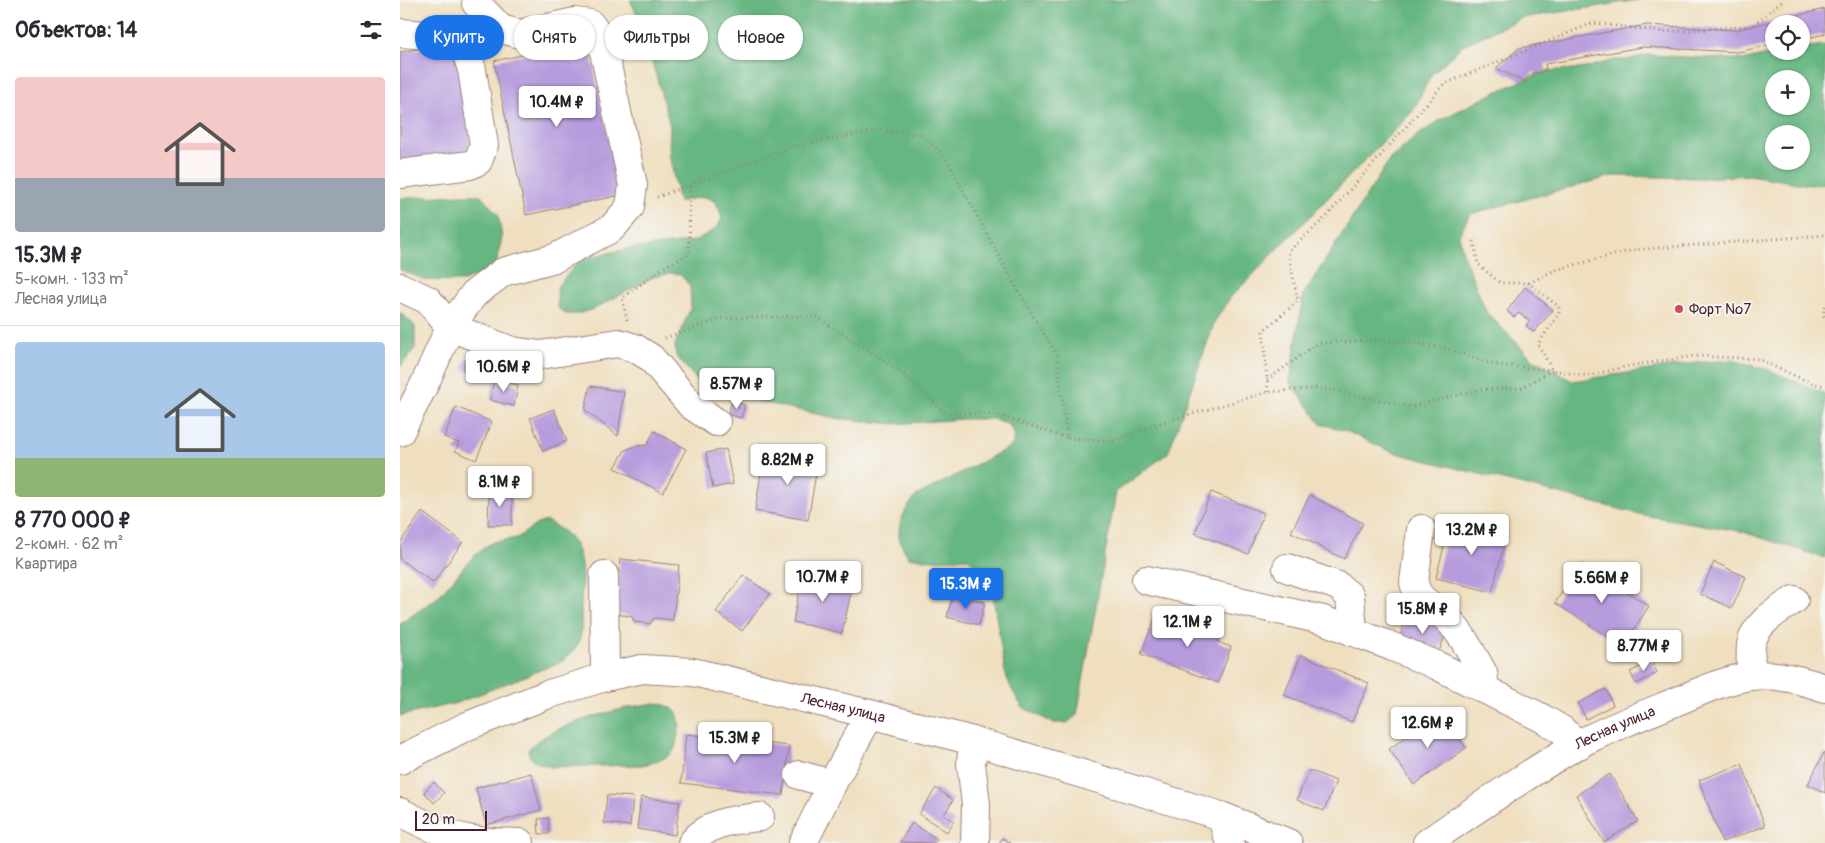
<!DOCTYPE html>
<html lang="ru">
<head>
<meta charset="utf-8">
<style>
  body { margin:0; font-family:Pangolin,sans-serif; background:#f7f7f7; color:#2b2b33; height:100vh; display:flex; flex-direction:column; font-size:19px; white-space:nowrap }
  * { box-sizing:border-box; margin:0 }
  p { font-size:16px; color:#7c7c81 }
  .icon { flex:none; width:28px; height:28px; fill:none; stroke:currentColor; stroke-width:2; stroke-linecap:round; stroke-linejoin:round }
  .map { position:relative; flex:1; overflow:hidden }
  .panel { display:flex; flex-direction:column; background:#fff; width:400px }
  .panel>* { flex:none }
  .banner { position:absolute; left:15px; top:15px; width:475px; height:45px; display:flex; gap:10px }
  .tools { position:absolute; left:1365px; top:15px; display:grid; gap:10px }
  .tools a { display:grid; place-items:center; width:45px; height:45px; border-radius:50%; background:#fff; box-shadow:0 1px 4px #0004; font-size:25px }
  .scale { position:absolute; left:15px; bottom:12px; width:72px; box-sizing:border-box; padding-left:5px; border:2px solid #4a1f2b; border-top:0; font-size:14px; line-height:18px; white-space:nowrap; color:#4a1f2b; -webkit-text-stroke:4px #f6f6f2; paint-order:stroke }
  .price { position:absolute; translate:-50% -42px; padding:0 11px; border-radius:5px; background:#fff; color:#222; font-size:16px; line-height:32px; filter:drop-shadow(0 1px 2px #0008) }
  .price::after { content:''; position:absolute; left:50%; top:30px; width:15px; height:11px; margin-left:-8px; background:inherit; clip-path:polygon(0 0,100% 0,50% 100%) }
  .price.selected { background:#1a73e8; color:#fff }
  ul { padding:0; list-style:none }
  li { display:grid; align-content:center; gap:10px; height:265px; padding:0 15px }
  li+li { border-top:1px solid #e1e1e2 }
  li span { display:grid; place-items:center; height:155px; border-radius:5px; color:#555 }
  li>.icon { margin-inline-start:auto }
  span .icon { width:90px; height:90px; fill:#fffc; stroke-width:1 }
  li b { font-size:21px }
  h2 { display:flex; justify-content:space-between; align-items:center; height:60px; padding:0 15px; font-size:21px }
  .chip { padding:0 18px; border-radius:22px; background:#fff; box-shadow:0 1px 4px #0004; font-size:18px; line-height:45px }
  .chip.selected { background:#1a73e8; color:#fff }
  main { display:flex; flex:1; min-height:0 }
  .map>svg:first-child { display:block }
</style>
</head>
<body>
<main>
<section class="panel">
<h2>Объектов: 14<svg class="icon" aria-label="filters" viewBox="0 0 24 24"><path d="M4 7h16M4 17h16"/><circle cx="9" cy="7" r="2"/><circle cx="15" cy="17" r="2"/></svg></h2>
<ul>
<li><span style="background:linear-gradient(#f6c9c9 65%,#9aa5b1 0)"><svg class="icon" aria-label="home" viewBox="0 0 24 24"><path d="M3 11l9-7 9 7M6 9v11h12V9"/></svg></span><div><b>15.3M ₽</b><p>5-комн. · 133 m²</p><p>Лесная улица</p></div></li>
<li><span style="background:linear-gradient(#a9c7e8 75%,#8fb573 0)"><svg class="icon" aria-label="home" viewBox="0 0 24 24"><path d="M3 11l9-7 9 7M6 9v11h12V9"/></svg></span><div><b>8 770 000 ₽</b><p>2-комн. · 62 m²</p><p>Квартира</p></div></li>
</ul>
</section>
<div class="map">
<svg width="1425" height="843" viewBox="0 0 1425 843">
  <rect width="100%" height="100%" fill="#f6f6f2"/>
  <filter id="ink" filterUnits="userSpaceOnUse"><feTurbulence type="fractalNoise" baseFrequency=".02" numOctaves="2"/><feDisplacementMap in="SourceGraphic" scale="10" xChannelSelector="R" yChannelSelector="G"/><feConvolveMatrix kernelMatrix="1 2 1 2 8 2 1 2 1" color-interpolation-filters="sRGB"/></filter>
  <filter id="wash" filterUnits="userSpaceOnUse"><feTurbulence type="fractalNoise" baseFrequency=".0096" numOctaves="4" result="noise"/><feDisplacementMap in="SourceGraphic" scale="20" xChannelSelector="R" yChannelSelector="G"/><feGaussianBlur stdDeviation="1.12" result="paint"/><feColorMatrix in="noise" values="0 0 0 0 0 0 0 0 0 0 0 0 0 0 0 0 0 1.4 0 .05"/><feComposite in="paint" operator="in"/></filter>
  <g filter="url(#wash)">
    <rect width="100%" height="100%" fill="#efdfbf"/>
    <path fill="#66b681" stroke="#586a56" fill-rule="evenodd" d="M230 0H1239L1122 18 1063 45 1031 75 1013 111 830 298 815 321 768 453 716 492 677 715 667 723H653L622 707 611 688 605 672 592 590 577 567 568 558 531 560 508 557C505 551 499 542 499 535 498 520 507 507 516 496L612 446 615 436 609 425 595 419H563L494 424 435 418 320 393 296 379 276 356 275 345 291 307 290 286 281 275 271 273 254 277 192 310 176 314H166L158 308 157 287 181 259 227 249 295 241 315 229 322 219C316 191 302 196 279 202L269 154 270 126 259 85 238 17Z
      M1425 45V183L1410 185 1349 175 1303 178 1213 176 1070 214 1059 235 1064 257 1087 313 1132 358 1172 381 1303 362 1332 360 1369 370 1425 394V558L1340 531 1243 515 992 452 946 431 921 424 890 382 903 295 990 159 1018 135 1042 119 1098 91 1146 71 1186 68 1214 60H1226L1248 55 1346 60 1384 51H1401V48ZM1374 79H1401V106H1374ZM1374 134H1401V161H1374Z
      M61 195H81L98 215 102 237 96 266 64 281 25 280 0 270V198Z
      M0 312 15 326V348L0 367Z
      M147 521C156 527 166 531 172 540 186 559 181 590 181 613 181 621 182 632 180 640 177 648 169 655 163 661L57 703 0 716V624L37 598 70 560 85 547 94 542 117 538 137 524Z
      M255 703C278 706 283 716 277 738 276 741 276 747 274 750 268 759 253 763 242 765L151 767 136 762 130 757 128 750C147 725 224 707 255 703Z"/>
    <g id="blocks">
      <path fill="#b69bdd" d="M1425 9V34L1401 39V24H1374V44L1338 52 1242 47 1145 64 1146 69 1139 74 1134 72 1122 81 1096 68 1119 48 1153 42 1247 25 1335 30Z
        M188 41 221 195 126 215 94 61Z
        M55 43 73 155 0 166V52Z
        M1125 287 1153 310 1134 332 1126 326 1129 321 1119 313 1114 317 1107 311Z
        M65 360 82 365 80 375 63 370Z
        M94 380 118 385 114 406 90 400Z
        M190 386 224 392 218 436 185 410Z
        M332 401 345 405 341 418 328 414Z
        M56 407 92 422 76 460 55 451 59 443 44 437Z
        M154 409 167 441 143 451 130 418Z
        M254 431 286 449 263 493 215 468 225 450 236 446 247 445Z
        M326 449 333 484 313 488 306 453Z
        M387 450 419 456 408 520 355 511 363 461 384 464Z
        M89 490 112 491V525H88Z
        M811 492 864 513 848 554 795 533Z
        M910 495 963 523 944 559 891 532Z
        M22 512 63 542 33 583 0 559V543Z
        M1051 519 1107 533 1092 592 1036 578Z
        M220 559 279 565 273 620 254 618 250 624 235 622 231 616 215 614Z
        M1314 562 1346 577 1332 608 1300 594Z
        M1181 563 1249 606 1223 646 1155 603Z
        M403 573 453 584 442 633 393 622Z
        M343 575 370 594 342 631 316 612Z
        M553 594 585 602 579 625 547 617Z
        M1008 616 1047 631 1038 654 999 638Z
        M755 618 782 628 786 618 810 627 809 631 821 636 818 642 831 647 818 683 741 654Z
        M901 655 969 683 952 722 884 695Z
        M1252 661 1257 673 1236 684 1230 672Z
        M1206 689 1213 705 1186 719 1178 703Z
        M1041 712 1066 748 1014 785 989 749Z
        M286 734 389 746 383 795 281 783Z
        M1425 751V793L1408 784Z
        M1342 764 1365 826 1322 842 1299 780Z
        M909 770 936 781 924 811 897 800Z
        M131 773 141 810 86 825 76 788Z
        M1210 774 1238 821 1204 842 1176 795Z
        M34 782 44 793 34 803 24 792Z
        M536 788 553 800 544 815 554 821 547 832 519 814Z
        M207 795 233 797 230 826 204 823Z
        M241 797 280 802 275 835 237 829Z
        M148 818 149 834H139L138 819Z
        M512 823 537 839 534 843 500 842Z
        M602 838 610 843H599Z"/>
    </g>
  </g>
  <g filter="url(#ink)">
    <use href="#blocks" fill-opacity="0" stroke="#9c7f75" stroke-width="1"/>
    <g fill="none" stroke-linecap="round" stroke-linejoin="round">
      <g stroke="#9c7f75" stroke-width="30">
        <g id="minor">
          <path d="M76 3 101 29 120 34 175 22 190 24 201 38 233 185 230 207 212 228 155 258 103 272 74 294 50 327 112 351 140 355 218 343 235 348 251 358 291 405 316 422"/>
          <path d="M0 33 57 37 64 43 72 70 84 145 78 161 70 165 0 174"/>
          <path d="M0 287 28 300 50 327 25 383 0 432"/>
          <path d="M1021 529 1014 582C1017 601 1029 602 1041 613 1060 629 1071 652 1083 673L1084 678 1082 687"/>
          <path d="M887 568 938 586 950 596 953 632"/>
          <path d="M204 575 205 677"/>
          <path d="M746 580 923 620 993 647 1036 665 1142 718 1162 730 1179 745"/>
          <path d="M1351 676C1351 666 1350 655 1351 645 1355 623 1377 611 1394 600"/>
          <path d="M573 741 571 764 576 804 575 843"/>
          <path d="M399 775 432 784"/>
          <path d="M0 812C23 824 47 836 73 840 88 843 104 842 120 843"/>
          <path d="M821 816 830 843"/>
          <path d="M292 843C309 821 334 820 360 817"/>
          <path d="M403 843 432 784 470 714"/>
          <path id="s1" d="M1027 843C1076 809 1126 775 1177 745 1207 729 1243 715 1275 702 1299 692 1324 680 1351 676 1376 673 1401 680 1425 688"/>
        </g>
      </g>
      <g stroke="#9c7f75" stroke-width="30">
        <g id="major">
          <path id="s2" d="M0 760 65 727 146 695 205 677 242 669 293 672 470 714 573 741 821 816 888 843"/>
        </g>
      </g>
      <path stroke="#9c7f75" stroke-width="3" stroke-dasharray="1 4" stroke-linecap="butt" d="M257 197 394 146 480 130 522 135 545 157 617 289 657 355 667 438 713 441 757 424 868 392 922 388 1010 407 1078 390 1121 388 1152 370
        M1074 241 1078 264 1100 283H1129L1159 307V314L1138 344 1152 370 1187 376 1229 366 1295 356 1358 359 1411 383 1425 386
        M1129 283 1155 270 1233 250 1425 235
        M1425 306 1423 315 1425 318
        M227 320 222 298 264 267 289 254 290 185
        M265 338 323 318 415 316 500 371 545 413 594 414 667 438
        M867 380 918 343 987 340 1042 347 1091 364 1151 370
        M868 392 863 331 898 301 888 252 926 217 1044 84 1193 23 1265 32 1353 26 1383 0"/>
      <use href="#minor" stroke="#fff" stroke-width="28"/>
      <use href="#major" stroke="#fff" stroke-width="28"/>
    </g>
  </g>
  <circle fill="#d1495b" stroke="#f6f6f2" stroke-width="2" cx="1279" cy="309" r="5"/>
  <g text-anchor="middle" stroke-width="4" stroke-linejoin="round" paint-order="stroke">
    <g font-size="15" fill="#4a1f2b" stroke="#f6f6f2" text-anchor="start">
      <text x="1289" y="314">Форт №7</text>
    </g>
    <g font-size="15" fill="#4a1f2b" stroke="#f6f6f2">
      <text dy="5" stroke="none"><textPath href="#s2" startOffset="465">Лесная улица</textPath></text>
      <text dy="5" stroke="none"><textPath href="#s1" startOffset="221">Лесная улица</textPath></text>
    </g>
  </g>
</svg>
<div class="tools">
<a><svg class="icon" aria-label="locate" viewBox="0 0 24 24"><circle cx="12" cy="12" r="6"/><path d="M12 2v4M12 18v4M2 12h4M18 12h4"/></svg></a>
<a>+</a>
<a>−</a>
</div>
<div class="scale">20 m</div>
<b class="price" style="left:157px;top:128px">10.4M ₽</b>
<b class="price" style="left:104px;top:393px">10.6M ₽</b>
<b class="price" style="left:337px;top:410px">8.57M ₽</b>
<b class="price" style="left:388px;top:486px">8.82M ₽</b>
<b class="price" style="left:100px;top:508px">8.1M ₽</b>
<b class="price" style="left:1072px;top:556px">13.2M ₽</b>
<b class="price" style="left:423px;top:603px">10.7M ₽</b>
<b class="price" style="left:1202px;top:604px">5.66M ₽</b>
<b class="price selected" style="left:566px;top:610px">15.3M ₽</b>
<b class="price" style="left:1023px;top:635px">15.8M ₽</b>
<b class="price" style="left:788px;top:648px">12.1M ₽</b>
<b class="price" style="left:1244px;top:672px">8.77M ₽</b>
<b class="price" style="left:1028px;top:749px">12.6M ₽</b>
<b class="price" style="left:335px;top:764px">15.3M ₽</b>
<div class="banner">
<a class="chip selected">Купить</a>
<a class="chip">Снять</a>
<a class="chip">Фильтры</a>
<a class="chip">Новое</a>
</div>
</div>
</main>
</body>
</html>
